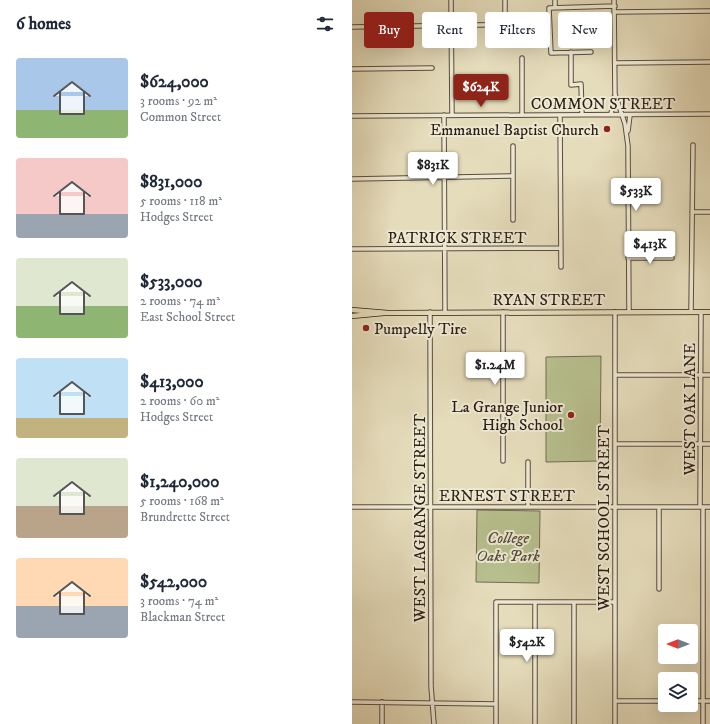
<!DOCTYPE html>
<html lang="en">
<head>
<meta charset="utf-8">
<style>
  body { margin:0; font-family:"IM FELL DW Pica",serif; background:#f2f2f3; color:#1f2937; height:100vh; display:flex; flex-direction:column; font-size:15px; white-space:nowrap }
  * { box-sizing:border-box; margin:0 }
  p { font-size:13px; color:#747a83 }
  .icon { flex:none; width:22px; height:22px; fill:none; stroke:currentColor; stroke-width:2; stroke-linecap:round; stroke-linejoin:round }
  .map { position:relative; flex:1; overflow:hidden }
  .drawer { display:flex; flex-direction:column; background:#fff; width:352px }
  .drawer>* { flex:none }
  .top-card { position:absolute; left:12px; top:12px; width:286px; height:36px; display:flex; gap:8px }
  .needle { width:26px; rotate:270deg }
  .fabs { position:absolute; left:306px; top:624px; display:grid; gap:8px }
  .fabs a { display:grid; place-items:center; width:40px; height:40px; border-radius:4px; background:#fff; box-shadow:0 4px 16px #0002; font-size:20px }
  .price { position:absolute; translate:-50% -34px; padding:0 9px; border-radius:4px; background:#fff; color:#222; font-size:13px; line-height:26px; filter:drop-shadow(0 1px 2px #0008) }
  .price::after { content:''; position:absolute; left:50%; top:24px; width:12px; height:9px; margin-left:-6px; background:inherit; clip-path:polygon(0 0,100% 0,50% 100%) }
  .price.current { background:#8f2418; color:#fff }
  ul { padding:0; list-style:none }
  li { display:flex; align-items:center; gap:12px; height:100px; padding:0 16px }
  li span { display:grid; place-items:center; flex:none; width:112px; height:80px; border-radius:4px; color:#555 }
  li>.icon { margin-inline-start:auto }
  span .icon { width:48px; height:48px; fill:#fffc; stroke-width:1 }
  li b { font-size:17px }
  h2 { display:flex; justify-content:space-between; align-items:center; height:48px; padding:0 16px; font-size:17px }
  .pill { padding:0 14px; border-radius:4px; background:#fff; box-shadow:0 4px 16px #0002; font-size:14px; line-height:36px }
  .pill.current { background:#8f2418; color:#fff }
  main { display:flex; flex:1; min-height:0 }
  .map>svg:first-child { display:block }
</style>
</head>
<body>
<main>
<section class="drawer">
<h2>6 homes<svg class="icon" aria-label="filters" viewBox="0 0 24 24"><path d="M4 7h16M4 17h16"/><circle cx="9" cy="7" r="2"/><circle cx="15" cy="17" r="2"/></svg></h2>
<ul>
<li><span style="background:linear-gradient(#a9c7e8 65%,#8fb573 0)"><svg class="icon" aria-label="home" viewBox="0 0 24 24"><path d="M3 11l9-7 9 7M6 9v11h12V9"/></svg></span><div><b>$624,000</b><p>3 rooms · 92 m²</p><p>Common Street</p></div></li>
<li><span style="background:linear-gradient(#f6c9c9 70%,#9aa5b1 0)"><svg class="icon" aria-label="home" viewBox="0 0 24 24"><path d="M3 11l9-7 9 7M6 9v11h12V9"/></svg></span><div><b>$831,000</b><p>5 rooms · 118 m²</p><p>Hodges Street</p></div></li>
<li><span style="background:linear-gradient(#dfe7d0 60%,#8fb573 0)"><svg class="icon" aria-label="home" viewBox="0 0 24 24"><path d="M3 11l9-7 9 7M6 9v11h12V9"/></svg></span><div><b>$533,000</b><p>2 rooms · 74 m²</p><p>East School Street</p></div></li>
<li><span style="background:linear-gradient(#bfe0f5 75%,#c2b280 0)"><svg class="icon" aria-label="home" viewBox="0 0 24 24"><path d="M3 11l9-7 9 7M6 9v11h12V9"/></svg></span><div><b>$413,000</b><p>2 rooms · 60 m²</p><p>Hodges Street</p></div></li>
<li><span style="background:linear-gradient(#dfe7d0 60%,#b9a48a 0)"><svg class="icon" aria-label="home" viewBox="0 0 24 24"><path d="M3 11l9-7 9 7M6 9v11h12V9"/></svg></span><div><b>$1,240,000</b><p>5 rooms · 168 m²</p><p>Brundrette Street</p></div></li>
<li><span style="background:linear-gradient(#ffd9b3 60%,#9aa5b1 0)"><svg class="icon" aria-label="home" viewBox="0 0 24 24"><path d="M3 11l9-7 9 7M6 9v11h12V9"/></svg></span><div><b>$542,000</b><p>3 rooms · 74 m²</p><p>Blackman Street</p></div></li>
</ul>
</section>
<div class="map">
<svg width="358" height="724" viewBox="0 0 358 724">
  <rect width="100%" height="100%" fill="#e5dcbb"/>
  <filter id="stains"><feTurbulence type="fractalNoise" baseFrequency=".005" numOctaves="4"/><feColorMatrix values="0 0 0 0 .2 0 0 0 0 .09 0 0 0 0 .02 0 0 0 .5 -.17"/></filter>
  <radialGradient id="worn" r=".72"><stop offset=".6" stop-color="#630" stop-opacity="0"/><stop offset="1" stop-color="#630" stop-opacity=".3"/></radialGradient>
  <path fill="#b7bf8e" stroke="#706e51" d="M249 356 248 461 194 462V357Z
    M125 510 188 511 187 583 124 582Z"/>
  <g fill="none" stroke-linecap="round" stroke-linejoin="round">
    <g stroke="#594e3e" stroke-width="5.5">
      <path id="minor" d="M99 0 100 115
        M153 0V24
        M203 0V8
        M262 0 263 94 273 124 276 146 277 312
        M263 12 358 11
        M0 27 196 24
        M219 52V85L229 84 230 115
        M239 52 199 53 197 8 263 6
        M170 58V115
        M263 63 358 62
        M0 69 80 68
        M259 114 262 97
        M92 115 93 312
        M208 115 209 267
        M0 116 358 114
        M276 131 278 115
        M0 179 161 176
        M340 212H358
        M161 220V146
        M0 249 209 248
        M276 258H320
        M78 312 79 686 82 724
        M151 312V461
        M339 312 341 145
        M263 375H358
        M263 444H358
        M176 462V507
        M0 507H358
        M348 507 349 312
        M307 589V507
        M183 602V724
        M222 602V724
        M263 701H313
        M339 701H358
        M0 702 144 704
        M30 702V724
        M144 724V602H263
        M263 724V312
        M351 724V507"/>
    </g>
    <g stroke="#2a1e14" stroke-width="6">
      <path id="major" d="M0 310 36 313 358 312
        M0 316 32 313"/>
    </g>
    <use href="#minor" stroke="#eee8d3" stroke-width="3.5"/>
    <use href="#major" stroke="#e5dcbb" stroke-width="4.5"/>
  </g>
  <g fill="#8f2418" stroke="#eee8d3" stroke-width="1.5">
    <circle cx="255" cy="129" r="4"/>
    <circle cx="14" cy="328" r="4"/>
    <circle cx="219" cy="415" r="4"/>
  </g>
  <g text-anchor="middle" stroke-width="4" stroke-linejoin="round" paint-order="stroke">
    <g font-size="16" fill="#2a1e14" stroke="#eee8d3">
      <text x="251" y="109">COMMON STREET</text>
      <text x="105" y="243">PATRICK STREET</text>
      <text x="197" y="305">RYAN STREET</text>
      <text transform="translate(337 409) rotate(-90)" y="6">WEST OAK LANE</text>
      <text x="155" y="501">ERNEST STREET</text>
      <text transform="translate(67 518) rotate(-90)" y="6">WEST LAGRANGE STREET</text>
      <text transform="translate(251 518) rotate(-90)" y="6">WEST SCHOOL STREET</text>
    </g>
    <g font-size="16" fill="#2a1e14" stroke="#eee8d3" text-anchor="end">
      <text x="247" y="135">Emmanuel Baptist Church</text>
      <text x="22" y="334" text-anchor="start">Pumpelly Tire</text>
      <text x="211" y="412">La Grange Junior<tspan x="211" dy="18">High School</tspan></text>
    </g>
    <g font-size="16" font-style="italic" fill="#544e39" stroke="#eee8d3">
      <text x="156" y="543">College<tspan x="156" dy="18">Oaks Park</tspan></text>
    </g>
  </g>
  <rect width="100%" height="100%" filter="url(#stains)"/>
  <rect width="100%" height="100%" fill="url(#worn)"/>
</svg>
<div class="fabs">
<a><svg class="needle" viewBox="-14 -14 28 28"><path d="M0-13l5 13h-10z" fill="#e53935"/><path d="M0 13l5-13h-10z" fill="#747a83"/></svg></a>
<a><svg class="icon" aria-label="layers" viewBox="0 0 24 24"><path d="M12 4l9 5-9 5-9-5zM3 14l9 5 9-5"/></svg></a>
</div>
<b class="price current" style="left:129px;top:108px">$624K</b>
<b class="price" style="left:81px;top:186px">$831K</b>
<b class="price" style="left:284px;top:212px">$533K</b>
<b class="price" style="left:298px;top:265px">$413K</b>
<b class="price" style="left:143px;top:386px">$1.24M</b>
<b class="price" style="left:175px;top:663px">$542K</b>
<div class="top-card">
<a class="pill current">Buy</a>
<a class="pill">Rent</a>
<a class="pill">Filters</a>
<a class="pill">New</a>
</div>
</div>
</main>
</body>
</html>
